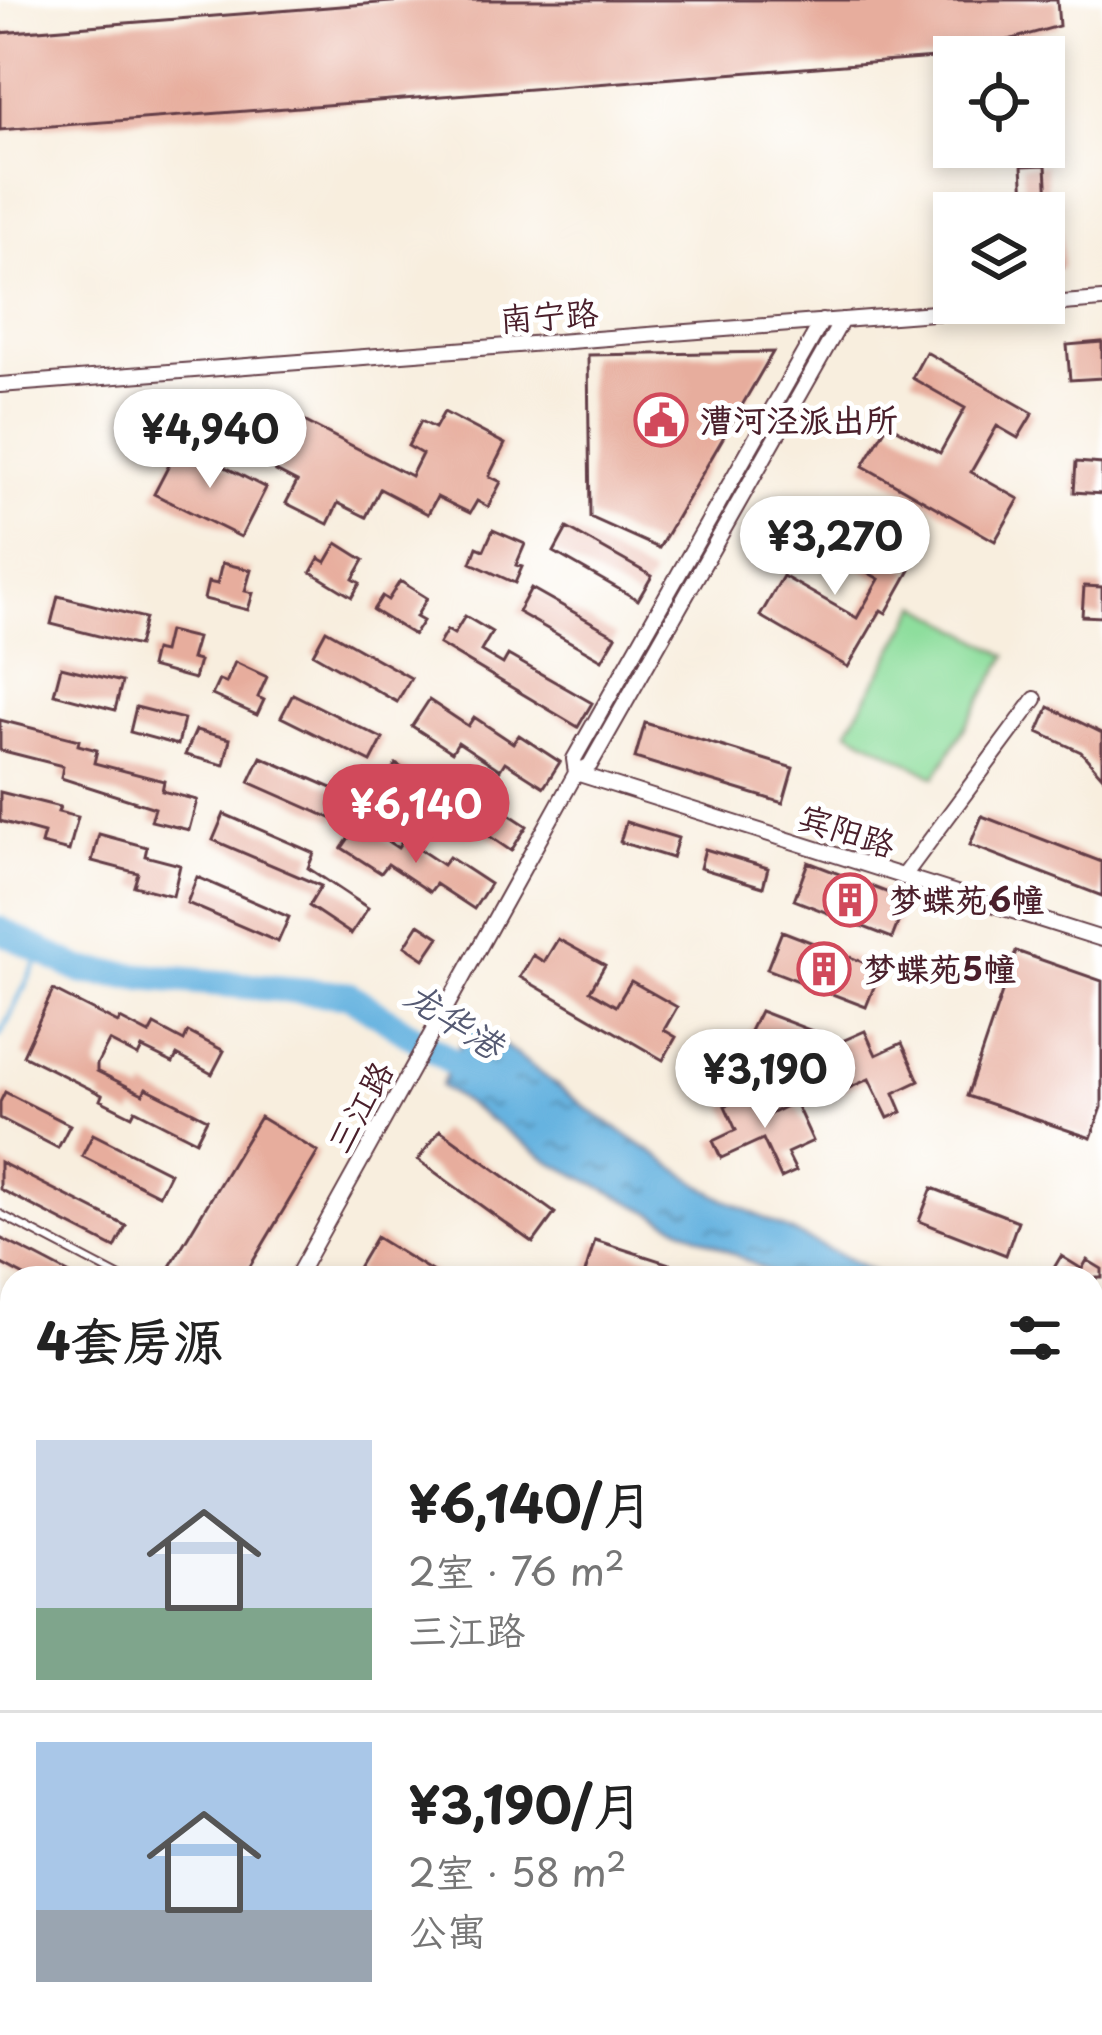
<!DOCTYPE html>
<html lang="zh">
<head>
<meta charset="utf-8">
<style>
  body { margin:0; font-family:"Playpen Sans","LXGW WenKai TC",sans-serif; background:#f6f6f6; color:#222; height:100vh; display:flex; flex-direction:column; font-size:45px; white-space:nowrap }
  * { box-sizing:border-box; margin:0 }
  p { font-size:39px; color:#767676 }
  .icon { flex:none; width:66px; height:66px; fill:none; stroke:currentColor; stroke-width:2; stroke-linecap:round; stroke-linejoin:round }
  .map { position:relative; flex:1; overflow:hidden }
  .drawer { position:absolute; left:0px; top:1266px; width:1104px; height:771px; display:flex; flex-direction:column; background:#fff; border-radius:36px 36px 0 0; box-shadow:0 6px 18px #0003 }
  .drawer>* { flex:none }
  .buttons { position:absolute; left:933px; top:36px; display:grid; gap:24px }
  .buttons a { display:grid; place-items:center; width:132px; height:132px; border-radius:0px; background:#fff; box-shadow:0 6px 18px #0003; font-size:60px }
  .price { position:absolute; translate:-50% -102px; padding:0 27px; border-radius:42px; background:#fff; color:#222; font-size:39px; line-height:78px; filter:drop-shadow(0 3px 6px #0008) }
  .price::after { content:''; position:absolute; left:50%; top:72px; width:36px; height:27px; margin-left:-18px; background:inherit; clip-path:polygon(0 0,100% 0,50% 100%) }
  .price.on { background:#d1495b; color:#fff }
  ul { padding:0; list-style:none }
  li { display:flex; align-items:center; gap:36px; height:300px; padding:0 36px }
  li+li { border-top:3px solid #e0e0e0 }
  li span { display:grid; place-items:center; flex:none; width:336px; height:240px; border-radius:0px; color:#555 }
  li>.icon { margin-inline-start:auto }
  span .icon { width:144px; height:144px; fill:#fffc; stroke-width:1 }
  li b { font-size:51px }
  h2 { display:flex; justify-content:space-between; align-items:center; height:144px; padding:0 36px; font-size:51px }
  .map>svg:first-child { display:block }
</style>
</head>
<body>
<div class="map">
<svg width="1102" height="2035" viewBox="0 0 1102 2035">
  <defs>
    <pattern id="water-ripples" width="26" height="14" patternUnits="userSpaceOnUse" patternTransform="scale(3)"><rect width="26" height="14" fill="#66b3e0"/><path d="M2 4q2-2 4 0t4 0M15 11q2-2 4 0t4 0" fill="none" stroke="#5691b6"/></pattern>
  </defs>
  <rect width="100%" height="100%" fill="#fff"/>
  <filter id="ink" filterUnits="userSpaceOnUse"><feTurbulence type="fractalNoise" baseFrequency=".00833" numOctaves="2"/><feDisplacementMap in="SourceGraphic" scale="24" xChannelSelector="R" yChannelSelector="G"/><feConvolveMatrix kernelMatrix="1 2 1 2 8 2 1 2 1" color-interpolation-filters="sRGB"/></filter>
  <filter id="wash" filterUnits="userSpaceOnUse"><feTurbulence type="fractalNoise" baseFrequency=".004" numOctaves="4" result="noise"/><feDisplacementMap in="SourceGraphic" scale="48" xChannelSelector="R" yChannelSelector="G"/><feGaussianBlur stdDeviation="2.7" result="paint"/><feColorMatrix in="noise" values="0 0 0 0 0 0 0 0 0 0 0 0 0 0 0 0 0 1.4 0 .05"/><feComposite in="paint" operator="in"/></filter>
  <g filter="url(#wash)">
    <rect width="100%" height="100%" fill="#f8eede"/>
    <path fill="#8ede9d" stroke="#6c7e64" stroke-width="3" d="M919 605 1007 656 935 777 848 730Z"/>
    <path fill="url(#water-ripples)" stroke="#586986" stroke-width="3" d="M472 1021 589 1110 716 1195 887 1278H781L549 1161 441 1086Z"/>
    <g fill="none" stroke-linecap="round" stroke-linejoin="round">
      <path stroke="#66b3e0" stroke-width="4.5" d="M0 1036 42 951"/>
      <path stroke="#66b3e0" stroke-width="27" d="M0 930 82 971 349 995 482 1081"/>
    </g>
    <g id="blocks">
      <path fill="#e7ad9d" d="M416 0H1057L1059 26 947 57 0 130V33Z
        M1046 165 1048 202 1060 201 1063 268 1044 269V213H1025L1022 166Z
        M1102 342V378L1070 380 1067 345Z
        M773 352 659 548 590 517 588 355Z
        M926 352 1033 413 1018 438 997 426 971 472 1019 499 995 541 863 466 888 424 940 453 965 408 912 378Z
        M444 412 505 444 489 476 501 482 488 507 477 501 470 513 437 497 428 514 380 489 366 517 338 503 328 524 286 503 297 482 276 471 302 420 411 476 422 454 408 446 421 421 435 428Z
        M180 444 266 488 241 537 154 494Z
        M1076 462 1102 464V494L1074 492Z
        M813 515 910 570 886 613 881 610 848 667 760 616 783 576 857 618 879 579 802 534Z
        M567 528 652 576 638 600 554 552Z
        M493 530 525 544 516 565 522 567 515 583 471 563 477 547 484 550Z
        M337 543 364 560 353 579 360 583 352 597 311 572 319 558 326 562Z
        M222 563 251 570 245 591 253 593 248 610 204 599 208 582 217 584Z
        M400 581 427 598 416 617 423 621 414 635 373 610 382 596 388 600Z
        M1084 586 1102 587V617L1082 616Z
        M531 588 616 636 602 660 518 612Z
        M58 596 145 618 138 646 51 624Z
        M465 616 492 632 481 651 503 664 508 655 592 703 578 727 439 644 447 630 454 634Z
        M326 630 411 678 397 702 313 654Z
        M168 631 197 638 191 659 199 661 194 679 150 667 154 650 163 652Z
        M235 662 267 677 258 697 264 700 257 715 212 695 219 680 226 683Z
        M61 667 122 682 115 710 54 694Z
        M293 694 383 739 371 762 281 717Z
        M429 700 468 726 474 717 513 743 519 735 560 762 544 787 505 762 500 770 458 742 452 752 412 726Z
        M136 707 184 719 178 745 130 732Z
        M1049 707 1102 733V776L1081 752 1038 732Z
        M0 720 79 740 78 745 97 750 94 763 164 781 162 791 197 800 189 830 151 821 155 808 61 778 63 766 0 750Z
        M645 723 793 768 783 803 635 758Z
        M196 730 230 739 224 765 185 755Z
        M261 757 346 794 335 820 249 782Z
        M396 764 435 790 441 781 481 807 486 799 527 826 511 851 473 825 467 834 425 806 419 815 379 790Z
        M0 792 60 807 58 812 78 817 69 851 41 844 44 833 0 821Z
        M224 814 314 853 308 868 368 908 351 934 309 906 321 886 213 840Z
        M982 816 1102 862V896L970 845Z
        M626 822 678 838 672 858 620 842Z
        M359 823 398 848 404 839 443 865 449 857 490 884 474 909 436 884 430 892 388 864 381 873 342 848Z
        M99 834 147 847 145 856 180 865 173 896 134 886 138 873 92 861Z
        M705 849 768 868 763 887 700 868Z
        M808 862 907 900 892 938 794 900Z
        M197 877 289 917 278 942 187 903Z
        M419 924 439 937 424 959 405 946Z
        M782 931 881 969 866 1007 767 969Z
        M558 939 605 965 590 991 616 1006 631 981 677 1007 664 1030 676 1037 663 1060 520 977 533 955 544 962Z
        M1016 951 1102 981V1107L1091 1138 967 1096Z
        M53 990 118 1023 120 1019 149 1034 154 1025 184 1041 188 1032 224 1051 212 1074 177 1055 173 1063 142 1048 138 1056 109 1041 97 1064V1071L143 1094 146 1088 207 1119 196 1141 135 1110 132 1116 100 1100 102 1095 23 1055Z
        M760 1011 815 1032 799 1066 744 1043Z
        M865 1031 876 1055 902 1043 919 1081 894 1093 902 1112 888 1118 869 1079 827 1098 819 1081 842 1070 831 1046Z
        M758 1091 770 1114 795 1102 813 1141 787 1153 796 1171 781 1178 763 1139 721 1158 713 1141 736 1130 725 1106Z
        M5 1092 70 1125 58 1148 0 1118V1102Z
        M260 1117 318 1152 243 1278H163Z
        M440 1130 555 1213 533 1243 418 1160Z
        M93 1134 170 1173 159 1195 82 1156Z
        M0 1162 126 1226 115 1248 0 1189Z
        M932 1188 1018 1221 1006 1255 919 1221Z
        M376 1237 443 1278H368L356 1271Z
        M0 1238 36 1256 78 1278H28L0 1263Z
        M595 1240 704 1275V1278L584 1276Z
        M1061 1256 1082 1269 1087 1260 1102 1269V1278H1048Z
        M0 1547 12 1553V1734L0 1759Z"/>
    </g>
  </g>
  <g filter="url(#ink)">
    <use href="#blocks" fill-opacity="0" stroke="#643e46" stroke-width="3"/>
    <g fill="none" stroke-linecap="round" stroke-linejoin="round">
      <path stroke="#d5c5ba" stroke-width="10" stroke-dasharray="10 5" stroke-linecap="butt" d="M801 2025 809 2032
        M771 2035 783 2025"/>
      <g stroke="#643e46" stroke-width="10">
        <path id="service" d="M0 1214 122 1278"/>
      </g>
      <g stroke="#643e46" stroke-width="18">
        <path id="minor" d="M0 385 1102 300
          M576 773 1102 939
          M576 773 590 765 842 320
          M903 877 1035 699
          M296 1278 576 773 574 759 822 321
          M0 1801 12 1780"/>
      </g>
      <g stroke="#643e46" stroke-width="26">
        <path id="primary" d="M1092 1780 1102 1769
          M1092 1857 1102 1845
          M0 1863 12 1867
          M0 1885 12 1890
          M368 2025 386 2035
          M417 2025 437 2035
          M858 2035 867 2025
          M935 2035 944 2025"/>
      </g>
      <g stroke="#643e46" stroke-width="26">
        <path id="trunk" d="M1092 1798 1102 1786
          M1092 1841 1102 1829
          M884 2035 893 2025
          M921 2035 930 2025"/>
      </g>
      <use href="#service" stroke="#fff" stroke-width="6"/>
      <use href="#minor" stroke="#fff" stroke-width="14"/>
      <use href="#primary" stroke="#fff" stroke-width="21"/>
      <use href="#trunk" stroke="#fff" stroke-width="21"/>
    </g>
  </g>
  <defs>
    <g id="civic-ring" transform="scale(2.7)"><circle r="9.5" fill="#fff" stroke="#d1495b" stroke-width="1.5"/><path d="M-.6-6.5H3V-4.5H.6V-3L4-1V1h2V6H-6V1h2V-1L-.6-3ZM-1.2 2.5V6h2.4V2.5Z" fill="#d1495b"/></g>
    <g id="building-ring" transform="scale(2.7)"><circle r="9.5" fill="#fff" stroke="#d1495b" stroke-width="1.5"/><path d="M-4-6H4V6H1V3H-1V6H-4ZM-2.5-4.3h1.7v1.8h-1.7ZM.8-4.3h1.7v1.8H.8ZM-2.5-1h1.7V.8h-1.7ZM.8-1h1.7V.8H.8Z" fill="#d1495b"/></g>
  </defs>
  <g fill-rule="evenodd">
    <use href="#civic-ring" x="661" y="420"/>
    <use href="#building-ring" x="850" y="900"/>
    <use href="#building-ring" x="824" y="969"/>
  </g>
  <g text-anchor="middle" stroke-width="10" stroke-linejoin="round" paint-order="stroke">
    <g font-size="33" fill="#4a1f2b" stroke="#fff">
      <text transform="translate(549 316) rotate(-4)" y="12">南宁路</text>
      <text transform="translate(847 831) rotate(18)" y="12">宾阳路</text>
      <text transform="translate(360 1107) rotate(-61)" y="12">三江路</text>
    </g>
    <g font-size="33" font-weight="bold" fill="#4a1f2b" stroke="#fff" text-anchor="start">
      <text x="700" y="432">漕河泾派出所</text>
      <text x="889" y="912">梦蝶苑6幢</text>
      <text x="863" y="981">梦蝶苑5幢</text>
    </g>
    <g font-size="36" font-style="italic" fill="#555a73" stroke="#fff">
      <text transform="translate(454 1020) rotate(33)" y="13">龙华港</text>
    </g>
  </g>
</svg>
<div class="buttons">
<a><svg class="icon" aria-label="locate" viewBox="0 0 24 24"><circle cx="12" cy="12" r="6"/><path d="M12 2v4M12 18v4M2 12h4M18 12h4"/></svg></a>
<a><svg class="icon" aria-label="layers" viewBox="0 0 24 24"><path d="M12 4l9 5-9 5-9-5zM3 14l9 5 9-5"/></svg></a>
</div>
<b class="price" style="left:210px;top:491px">¥4,940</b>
<b class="price" style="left:835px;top:598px">¥3,270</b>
<b class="price on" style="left:416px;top:866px">¥6,140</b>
<b class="price" style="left:765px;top:1131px">¥3,190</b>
<section class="drawer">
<h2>4套房源<svg class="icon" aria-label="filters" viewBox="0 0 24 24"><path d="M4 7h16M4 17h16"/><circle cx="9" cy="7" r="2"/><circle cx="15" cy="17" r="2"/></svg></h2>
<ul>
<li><span style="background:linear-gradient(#c9d6e8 70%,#7fa58c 0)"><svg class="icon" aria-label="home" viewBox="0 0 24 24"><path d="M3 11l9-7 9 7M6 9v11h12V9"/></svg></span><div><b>¥6,140/月</b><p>2室 · 76 m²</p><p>三江路</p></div></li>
<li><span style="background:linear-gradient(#a9c7e8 70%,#9aa5b1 0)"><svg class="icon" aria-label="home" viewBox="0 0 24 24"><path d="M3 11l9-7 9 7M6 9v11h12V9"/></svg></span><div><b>¥3,190/月</b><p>2室 · 58 m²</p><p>公寓</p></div></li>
</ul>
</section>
</div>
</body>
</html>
